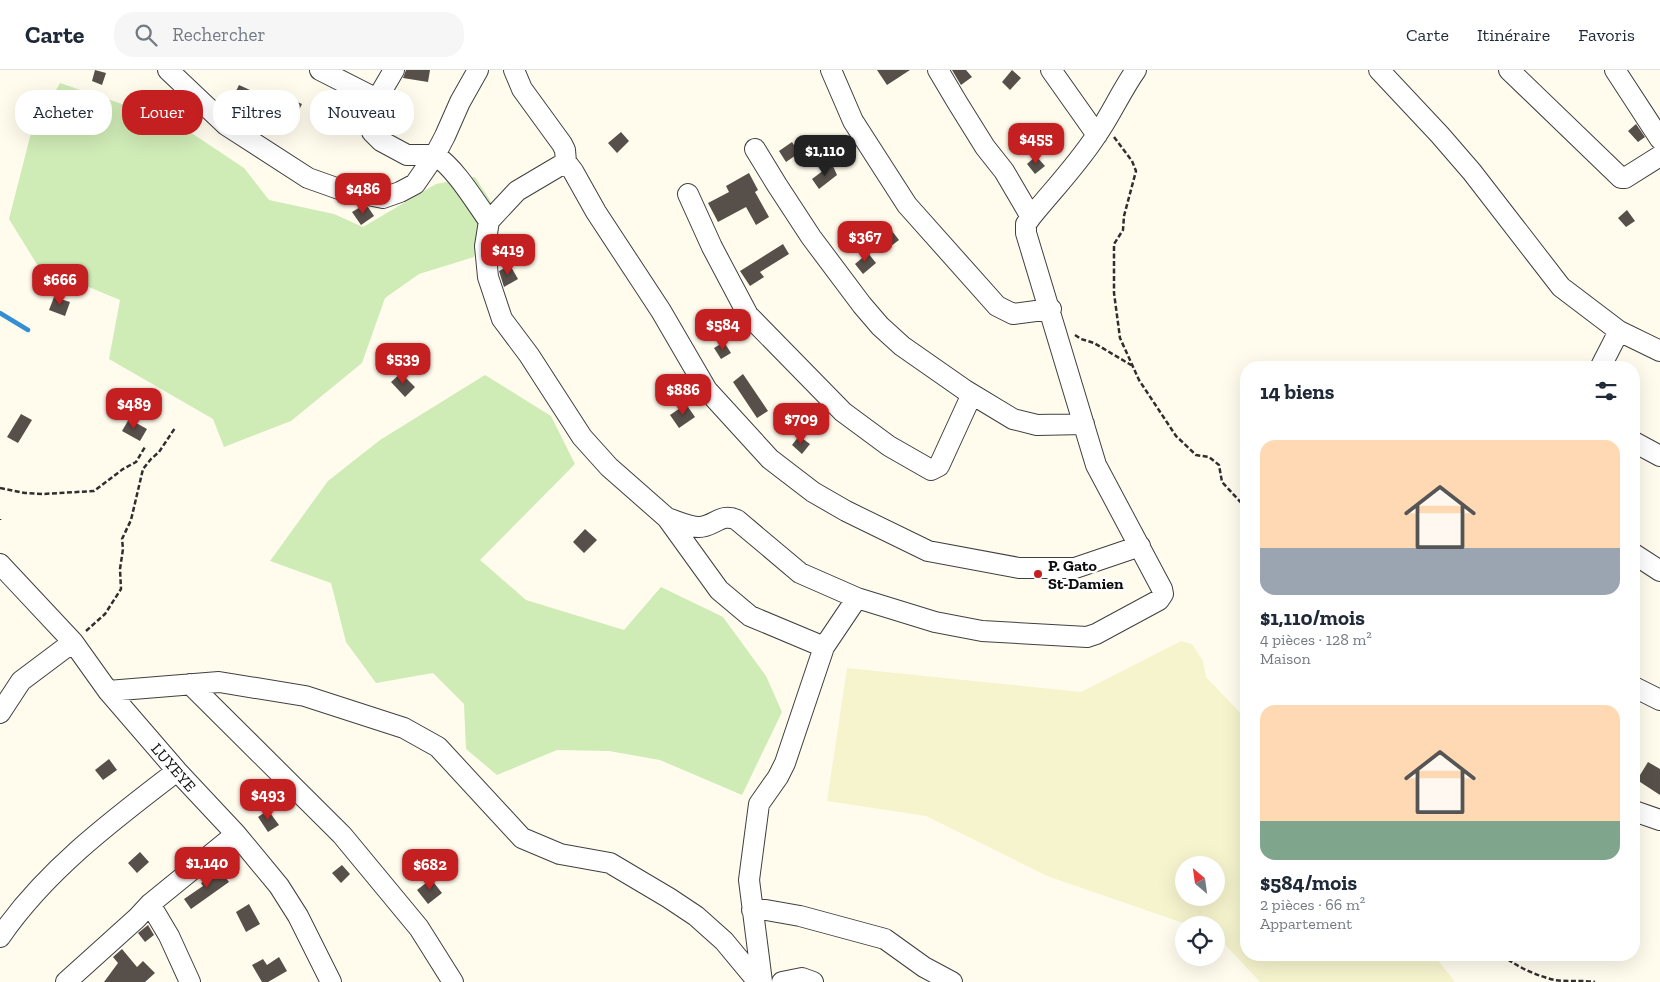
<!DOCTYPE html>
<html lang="fr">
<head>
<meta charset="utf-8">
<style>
  body { margin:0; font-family:"Zilla Slab",serif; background:#f6f6f7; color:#1f2937; height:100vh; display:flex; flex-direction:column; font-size:19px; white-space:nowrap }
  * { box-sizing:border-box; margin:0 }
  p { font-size:16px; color:#747a83 }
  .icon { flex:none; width:28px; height:28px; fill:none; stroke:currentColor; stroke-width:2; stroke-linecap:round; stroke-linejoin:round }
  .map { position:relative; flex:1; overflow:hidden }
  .panel { position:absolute; left:1240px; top:291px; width:400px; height:600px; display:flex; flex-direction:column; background:#fff; border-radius:20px; box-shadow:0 5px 20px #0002 }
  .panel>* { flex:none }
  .banner { position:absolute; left:15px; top:20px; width:475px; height:45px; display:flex; gap:10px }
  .needle { width:32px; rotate:331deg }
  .controls { position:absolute; left:1175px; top:786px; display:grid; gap:10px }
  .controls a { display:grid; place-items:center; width:50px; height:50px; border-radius:50%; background:#fff; box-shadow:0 5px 20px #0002; font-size:25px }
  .price { position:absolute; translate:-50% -42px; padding:0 11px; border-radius:10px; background:#c41f21; color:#fff; font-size:16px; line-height:32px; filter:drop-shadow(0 1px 2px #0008) }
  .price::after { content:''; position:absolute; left:50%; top:30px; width:15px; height:11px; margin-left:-8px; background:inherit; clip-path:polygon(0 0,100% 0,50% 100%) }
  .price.on { background:#222; color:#fff }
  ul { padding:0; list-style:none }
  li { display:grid; align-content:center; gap:10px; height:265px; padding:0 20px }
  li span { display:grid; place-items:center; height:155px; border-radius:15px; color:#555 }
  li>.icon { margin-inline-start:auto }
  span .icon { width:90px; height:90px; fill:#fffc; stroke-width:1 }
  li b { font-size:21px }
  h2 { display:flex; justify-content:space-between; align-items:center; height:60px; padding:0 20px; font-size:21px }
  .chip { padding:0 18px; border-radius:20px; background:#fff; box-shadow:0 5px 20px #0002; font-size:18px; line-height:45px }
  .chip.on { background:#c41f21; color:#fff }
  header { display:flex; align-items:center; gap:30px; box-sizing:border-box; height:70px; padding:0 25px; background:#fff; border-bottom:1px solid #e0e1e3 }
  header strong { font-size:24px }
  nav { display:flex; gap:28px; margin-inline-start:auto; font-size:18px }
  .search { width:350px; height:45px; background:#f6f6f7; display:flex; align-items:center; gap:12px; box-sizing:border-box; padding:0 18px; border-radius:20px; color:#747a83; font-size:19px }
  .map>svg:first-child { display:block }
</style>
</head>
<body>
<header>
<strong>Carte</strong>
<div class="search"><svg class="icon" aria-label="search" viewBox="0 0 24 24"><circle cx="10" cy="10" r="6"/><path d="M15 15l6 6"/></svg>Rechercher</div>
<nav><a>Carte</a><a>Itinéraire</a><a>Favoris</a></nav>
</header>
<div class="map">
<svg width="1660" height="912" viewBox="0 0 1660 912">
  <rect width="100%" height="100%" fill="#fffcee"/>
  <path fill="#f6f4cd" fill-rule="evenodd" d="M1181 571 1192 574 1203 591 1206 607 1246 649V885H1434L1455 912H1260L1216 865V855H1189L1047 806 926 746 827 731 847 598 1081 622ZM1184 795H1216V828H1184Z"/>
  <path fill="#cfebb6" d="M60 13 175 52 244 98 269 130 334 144 363 157 436 114 475 107 492 133 474 187 419 204 385 228 362 293 291 351 224 377 213 349 109 289 120 230 38 196 9 149 31 63Z
    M485 305 551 346 575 394 480 490 526 530 624 560 661 517 723 547 766 606 782 642 742 725 660 690 609 681 557 680 497 705 466 679 464 634 433 603 376 613 346 572 331 513 270 491 328 411 380 370Z"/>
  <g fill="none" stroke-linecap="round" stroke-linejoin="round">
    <path stroke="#338ed3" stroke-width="4.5" d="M0 243 28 260"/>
  </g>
  <path fill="#574f49" d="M95 0 106 3 102 15 92 11Z
    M406 0H430L428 12 403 8Z
    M877 0H910L887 15Z
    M952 0H966L972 7 961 15Z
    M1012 0 1021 8 1010 20 1002 12Z
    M239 15 250 20 244 35 232 29Z
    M289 28 302 34 297 44 284 38Z
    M1636 54 1645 67 1638 72 1628 61Z
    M621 62 629 71 617 83 608 73Z
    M792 72 799 83 786 92 779 81Z
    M1036 86 1045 96 1035 104 1027 94Z
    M832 94 837 105 819 119 812 109Z
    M749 103 758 120 755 122 769 147 756 155 746 137 718 152 708 133 729 122 726 116Z
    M362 136 368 137 374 146 361 155 352 142Z
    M1627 140 1635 151 1626 157 1618 148Z
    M892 161 899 170 883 182 876 173Z
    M783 174 789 184 760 202 764 207 750 216 740 201Z
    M868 183 876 193 863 204 855 194Z
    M510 195 518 209 504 217 499 201Z
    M54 227 70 232 65 246 49 240Z
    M724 272 731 283 721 289 714 278Z
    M401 303 415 317 405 327 391 312Z
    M743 304 768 341 757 348 733 312Z
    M686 334 695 347 679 358 670 345Z
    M21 344 32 350 18 373 7 367Z
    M129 349 147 359 140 371 122 361Z
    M799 366 810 374 802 384 792 375Z
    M585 459 597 470 584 483 573 472Z
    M109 689 117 700 103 710 95 700Z
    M1648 692 1660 699V725L1637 710Z
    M268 740 279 755 268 762 258 747Z
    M140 782 149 792 137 803 128 793Z
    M342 795 350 804 341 813 332 803Z
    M220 800 229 812 191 839 184 829 203 816 201 813Z
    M431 809 442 823 428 834 417 820Z
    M249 834 260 854 246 862 236 842Z
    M148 855 154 865 145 872 138 863Z
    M122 879 137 897 143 891 155 903 145 912H104L118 893 113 887Z
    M279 887 287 901 268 912H262L252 895 263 889 267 895Z"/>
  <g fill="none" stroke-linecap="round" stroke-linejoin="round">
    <g stroke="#404040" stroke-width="22">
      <path id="minor" d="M168 0 226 55 308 108 339 119 383 128 400 122 415 114 435 85C456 99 474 130 489 151
        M320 0 377 29
        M394 0 377 29 370 43 372 62 381 71 407 85H435L445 66 460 32 478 0
        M514 0 522 19 562 74 565 80 566 92 517 121 489 151 485 176 488 207 502 249 529 285 582 367 609 397 667 448 719 520 750 546 824 577
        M831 0 853 51 907 135 997 236 1013 244 1051 239
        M938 0 957 32 985 77 1004 101 1031 147
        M1051 0 1097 65
        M1379 0 1440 65 1472 102 1561 217 1619 261 1660 281
        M1509 0 1621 108H1625L1660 86
        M1615 0 1660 69
        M755 79 777 115 811 167 862 235 880 256 902 276 965 320 1013 349 1037 355 1084 354
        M566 92 573 101 596 142 661 241 707 320 770 389 813 422 846 441 928 481 1019 498H1075L1140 476
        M688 124 712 177 748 245 843 342 889 376 931 400 939 396 972 324
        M1600 298 1619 261
        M1634 372 1660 386
        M667 448C677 451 689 457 699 457 714 457 721 442 737 450L800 503 857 528 935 552 982 561 1087 567 1096 564 1159 530 1163 524 1162 519 1096 395 1026 163V154L1031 147C1053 120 1077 95 1096 66 1111 45 1121 21 1136 0
        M1634 484 1660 501
        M0 494 73 572 108 621 177 701 236 764 279 816 298 846 331 912
        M190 614 342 765 419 858 453 912
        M1634 617 1660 630
        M108 621 219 612 305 626 404 658 438 677 522 768 560 784 610 793 669 828 696 846 724 871 758 912
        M0 643 21 611 73 572
        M1634 741 1660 750
        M150 834 169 866 190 912
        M752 840H766L800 846 885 869 924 897 952 912
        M0 867C46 800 113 750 177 701
        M66 912 137 848 150 834 236 764
        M762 912 749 810 759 734 778 707 785 693 824 577 857 528
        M782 912 802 908 813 912"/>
    </g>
    <path stroke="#2f2f2f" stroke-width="2.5" stroke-dasharray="5 2.5" stroke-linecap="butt" d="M1114 67 1132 91 1136 101 1124 146 1123 160 1114 174V223L1120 268 1139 310 1176 366 1196 385 1209 387 1219 395 1222 412 1246 438
      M1075 265 1081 269 1094 273 1131 295
      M0 418 25 423 43 424 94 421 123 399 136 392 145 377
      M0 449V450
      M86 561 105 544 121 519 120 499 123 479 122 469 131 450 143 399 151 389 159 382 175 358
      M1502 885C1517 897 1537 906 1555 910 1568 912 1582 910 1595 912"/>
    <use href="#minor" stroke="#fff" stroke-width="20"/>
  </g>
  <circle fill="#c41f21" stroke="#fff" stroke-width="2" cx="1038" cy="504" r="5"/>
  <g text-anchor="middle" stroke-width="5" stroke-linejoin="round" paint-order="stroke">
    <g font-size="16" font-weight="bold" fill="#0d0d0d" stroke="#fff" text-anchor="start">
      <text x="1048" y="501">P. Gato<tspan x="1048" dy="18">St-Damien</tspan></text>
    </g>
    <g font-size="16" fill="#0d0d0d" stroke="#fff">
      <text transform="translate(174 697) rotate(49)" y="6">LUYEYE</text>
    </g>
  </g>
</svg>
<div class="controls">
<a><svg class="needle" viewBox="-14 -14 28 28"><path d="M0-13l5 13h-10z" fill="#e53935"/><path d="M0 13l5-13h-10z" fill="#747a83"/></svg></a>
<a><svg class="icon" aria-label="locate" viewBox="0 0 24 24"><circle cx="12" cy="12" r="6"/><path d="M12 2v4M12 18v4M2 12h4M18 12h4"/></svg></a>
</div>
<b class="price" style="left:1036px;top:95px">$455</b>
<b class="price on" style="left:825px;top:107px">$1,110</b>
<b class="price" style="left:363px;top:145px">$486</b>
<b class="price" style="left:865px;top:193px">$367</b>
<b class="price" style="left:508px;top:206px">$419</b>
<b class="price" style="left:60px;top:236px">$666</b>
<b class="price" style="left:723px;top:281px">$584</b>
<b class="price" style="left:403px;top:315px">$539</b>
<b class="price" style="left:683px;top:346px">$886</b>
<b class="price" style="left:134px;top:360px">$489</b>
<b class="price" style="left:801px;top:375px">$709</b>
<b class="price" style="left:268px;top:751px">$493</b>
<b class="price" style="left:207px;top:819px">$1,140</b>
<b class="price" style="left:430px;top:821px">$682</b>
<div class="banner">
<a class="chip">Acheter</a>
<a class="chip on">Louer</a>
<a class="chip">Filtres</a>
<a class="chip">Nouveau</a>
</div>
<section class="panel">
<h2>14 biens<svg class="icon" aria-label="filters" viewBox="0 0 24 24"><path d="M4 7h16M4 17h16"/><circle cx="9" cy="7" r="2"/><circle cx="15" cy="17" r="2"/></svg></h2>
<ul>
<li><span style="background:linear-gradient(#ffd9b3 70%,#9aa5b1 0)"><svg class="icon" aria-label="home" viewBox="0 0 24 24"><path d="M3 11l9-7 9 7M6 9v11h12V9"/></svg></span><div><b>$1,110/mois</b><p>4 pièces · 128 m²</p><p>Maison</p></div></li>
<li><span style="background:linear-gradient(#ffd9b3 75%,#7fa58c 0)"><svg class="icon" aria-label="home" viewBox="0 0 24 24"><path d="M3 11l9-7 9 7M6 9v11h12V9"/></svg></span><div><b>$584/mois</b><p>2 pièces · 66 m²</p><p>Appartement</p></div></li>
</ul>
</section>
</div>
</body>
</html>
